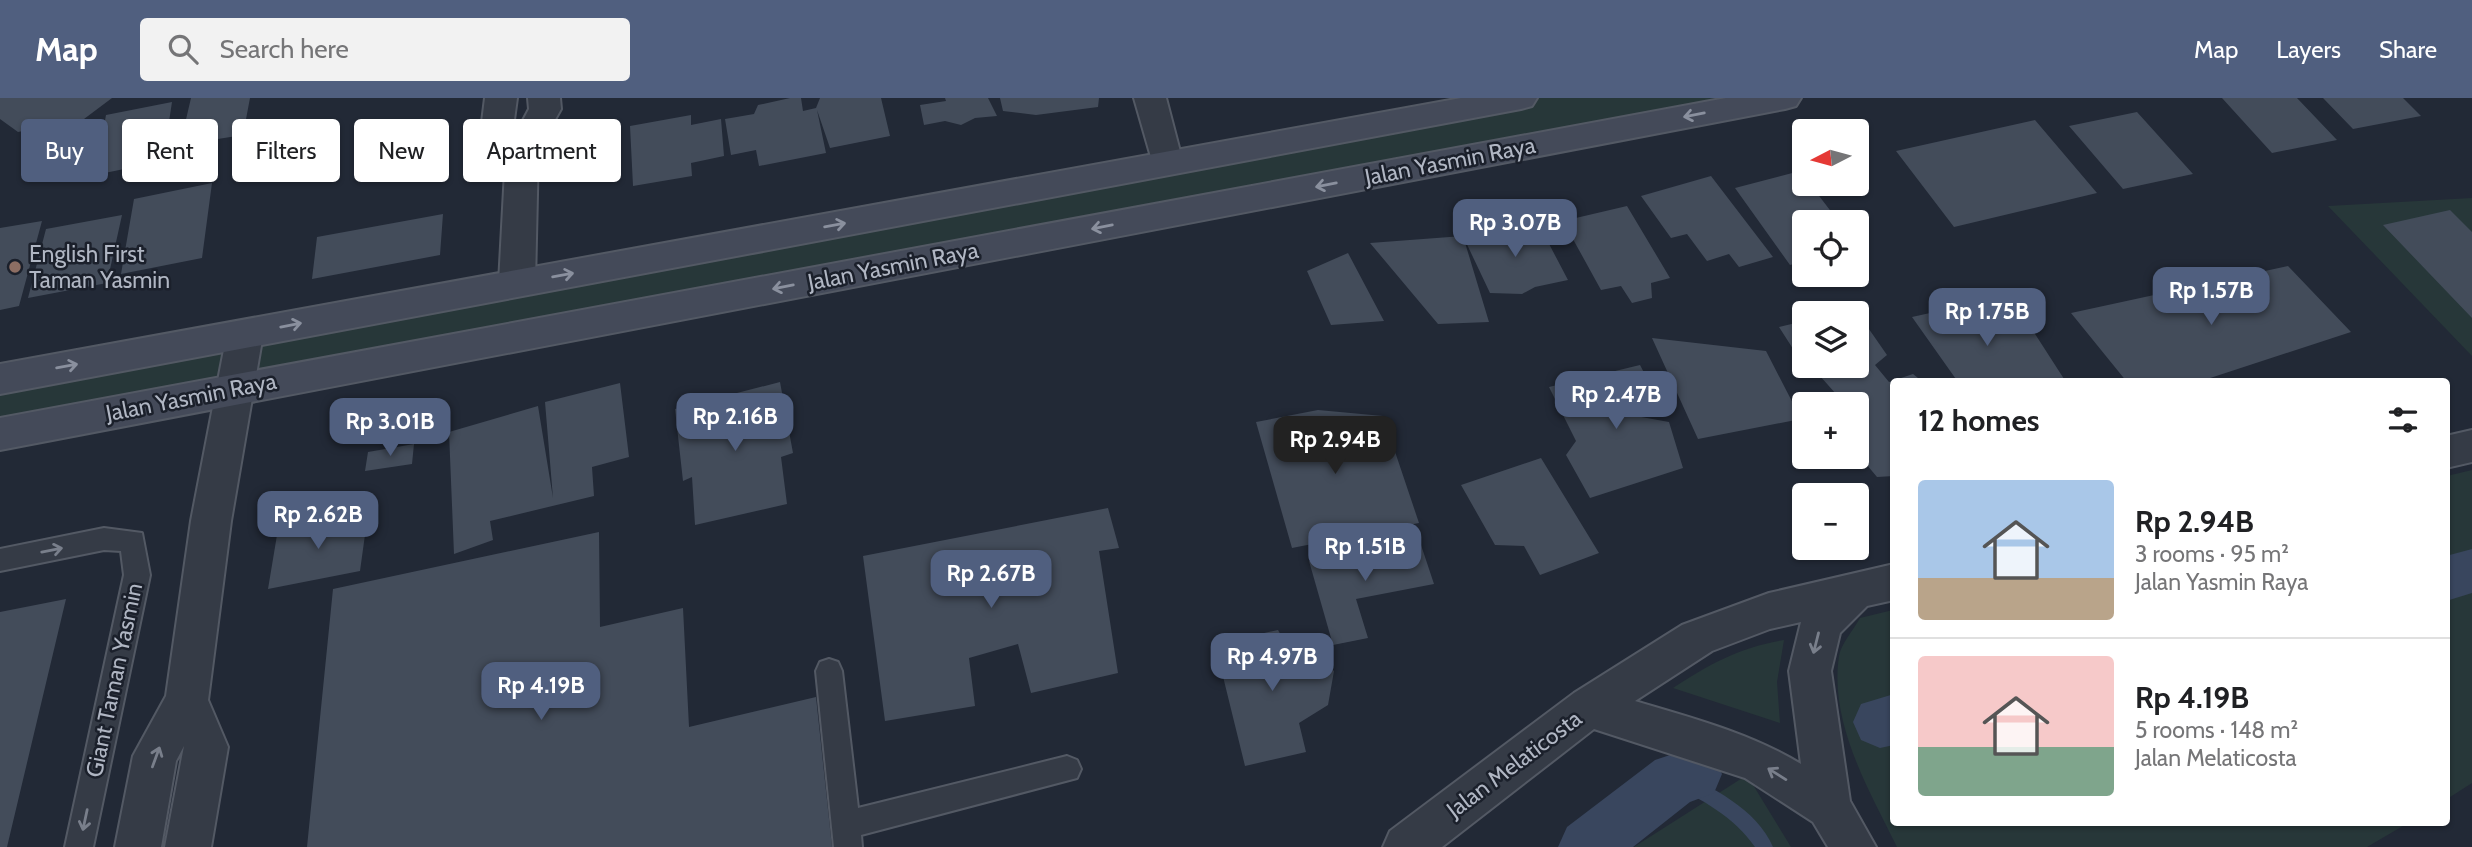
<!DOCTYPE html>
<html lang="en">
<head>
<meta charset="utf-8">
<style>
  body { margin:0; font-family:Cabin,sans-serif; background:#f2f2f2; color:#202124; height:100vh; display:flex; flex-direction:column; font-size:26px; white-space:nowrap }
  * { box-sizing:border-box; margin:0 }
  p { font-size:23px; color:#757577 }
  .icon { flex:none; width:38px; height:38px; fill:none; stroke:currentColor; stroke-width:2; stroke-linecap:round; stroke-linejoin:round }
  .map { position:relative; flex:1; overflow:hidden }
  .details { position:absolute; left:1890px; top:280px; width:560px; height:448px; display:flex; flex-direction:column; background:#fff; border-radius:7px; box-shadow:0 2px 5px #0004 }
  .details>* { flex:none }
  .banner { position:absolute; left:21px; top:21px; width:665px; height:63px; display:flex; gap:14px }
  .needle { width:46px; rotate:264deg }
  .controls { position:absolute; left:1792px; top:21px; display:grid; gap:14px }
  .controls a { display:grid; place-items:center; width:77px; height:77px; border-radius:7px; background:#fff; box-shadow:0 2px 5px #0004; font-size:35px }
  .price { position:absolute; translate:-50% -60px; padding:0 16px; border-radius:14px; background:#505f7f; color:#fff; font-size:23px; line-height:46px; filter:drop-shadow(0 2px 4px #0008) }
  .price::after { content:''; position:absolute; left:50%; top:42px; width:21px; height:16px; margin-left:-10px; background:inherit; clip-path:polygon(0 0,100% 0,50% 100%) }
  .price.active { background:#222; color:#fff }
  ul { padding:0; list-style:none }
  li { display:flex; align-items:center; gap:21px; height:175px; padding:0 28px }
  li+li { border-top:2px solid #e0e0e0 }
  li span { display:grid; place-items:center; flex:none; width:196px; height:140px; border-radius:7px; color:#555 }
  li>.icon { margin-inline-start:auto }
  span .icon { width:84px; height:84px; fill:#fffc; stroke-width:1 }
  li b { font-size:30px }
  h2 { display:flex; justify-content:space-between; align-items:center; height:84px; padding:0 28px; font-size:30px }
  .tag { padding:0 24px; border-radius:7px; background:#fff; box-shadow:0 2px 5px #0004; font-size:24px; line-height:63px }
  .tag.active { background:#505f7f; color:#fff }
  header { display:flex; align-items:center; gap:42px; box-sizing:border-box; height:98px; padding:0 35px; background:#505f7f; color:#fff }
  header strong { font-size:33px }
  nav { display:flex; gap:38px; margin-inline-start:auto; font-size:24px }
  .search { width:490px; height:63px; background:#f2f2f2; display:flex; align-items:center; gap:18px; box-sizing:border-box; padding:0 24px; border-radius:7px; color:#757577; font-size:26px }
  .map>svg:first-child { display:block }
</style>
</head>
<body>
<header>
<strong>Map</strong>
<div class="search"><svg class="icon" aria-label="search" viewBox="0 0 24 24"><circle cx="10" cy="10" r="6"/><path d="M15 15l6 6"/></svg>Search here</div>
<nav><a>Map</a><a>Layers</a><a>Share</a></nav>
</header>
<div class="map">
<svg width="2472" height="749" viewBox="0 0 2472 749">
  <rect width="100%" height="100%" fill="#222936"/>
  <path fill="#273739" d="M1521 0H1786L0 336V281Z
    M2472 100V258L2328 108Z
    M2472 372V685L2447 701V378Z
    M1893 512 1894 724 2408 725 2367 749H1897C1869 692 1829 625 1839 558 1841 546 1854 531 1860 520Z
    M1784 542 1777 584 1780 625 1673 590C1709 566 1741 549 1784 542Z
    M1747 677 1791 749H1634Z"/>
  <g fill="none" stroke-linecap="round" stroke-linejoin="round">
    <path fill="#39465e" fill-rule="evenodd" d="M1675 673C1711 688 1757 711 1773 749H1755C1734 719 1702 701 1669 686L1667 681 1669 676Z"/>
    <path fill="#39465e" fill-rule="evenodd" d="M2472 451V495L2446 503V458Z
      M1894 596V647L1880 650 1861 642 1853 624 1861 606Z
      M1694 649 1714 657 1722 676 1714 695 1690 704 1633 749H1558L1567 729 1655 662Z"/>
  </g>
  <path fill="#434c5a" d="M0 0H112L84 21 18 34 0 21Z
    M191 0H250L243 37 180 47Z
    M790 0H801L803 13 816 10 820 0H881L890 38 830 50 817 12 826 55 759 68 756 52 731 57 725 21 754 16 758 7Z
    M945 0H988L997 18 975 20 961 27 945 23 924 27 920 7 946 3Z
    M1000 0H1099L1098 9 1036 17 1003 13Z
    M2222 0H2297L2337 42 2272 55Z
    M2323 0H2403L2421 18 2353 31Z
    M172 4 163 63 95 77 106 17Z
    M2137 14 2193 76 2123 91 2069 28Z
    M691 17V27L721 21 724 58 691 65 692 78 633 88 630 28Z
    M2035 22 2097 95 1954 129 1896 53Z
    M1800 73 1804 86H1810L1839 124H1804V163L1790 167 1735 90Z
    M1711 78 1773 159 1739 169 1729 156 1707 163 1687 136 1671 140 1641 98Z
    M212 85 202 160 121 176 134 101Z
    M1627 108 1670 180 1651 185 1652 200 1632 205 1621 188 1601 192 1563 123Z
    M2450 112 2472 134V220L2383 127Z
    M443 116 440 157 312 181 317 139Z
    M122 117 107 185 28 200 46 131Z
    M42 123 19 208 0 212V130Z
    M1537 123 1568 182 1535 189 1522 196 1490 195 1463 138Z
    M1463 138 1489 224 1438 226 1370 145Z
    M1348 155 1384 223 1331 227 1307 173Z
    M2288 168 2351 234 2198 284H2127L2071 215Z
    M1975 205 2001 229 2028 225 2066 284H1958L1912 219Z
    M1855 211 1887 257 1875 267 1889 284 1913 276 1923 284H1894V378L1877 379 1857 355V306H1812L1836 296 1820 278 1804 268 1779 229 1804 223V268H1857V215L1841 214Z
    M1652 240 1766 253 1801 321 1698 341Z
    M1640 267 1661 307 1625 316 1669 324 1683 370 1590 400 1566 357 1576 343 1549 289Z
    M780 284 793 355 781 359 787 406 695 427 692 379 683 383 675 311Z
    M620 285 629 359 592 369 594 398 490 423 493 442 454 456 449 334 538 308 553 400 545 304Z
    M1318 312 1383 318 1419 425 1292 450 1256 324Z
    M414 346 412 366 365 373 368 354Z
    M1541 360 1599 455 1540 477 1524 448 1495 447 1461 387Z
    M1108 410 1119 450 1099 453 1118 575 1031 595 1018 546 969 560 975 608 885 623 863 458Z
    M368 415 360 473 268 491 278 431Z
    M599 434 600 529 683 510 689 629 816 599 832 749H307L333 491Z
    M1419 441 1434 486 1356 501 1368 540 1333 547 1309 463Z
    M66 501 7 749H0V514Z
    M1278 532 1286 546 1310 553 1334 573 1328 607 1299 625 1306 654 1245 668 1215 546Z"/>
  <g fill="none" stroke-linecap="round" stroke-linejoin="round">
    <g stroke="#535964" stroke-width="4">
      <path id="lane" d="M104 430 142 435 150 477 93 749H65L124 477 121 453 104 452 0 473V451Z
        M829 561 838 564 842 573 858 710 1067 658 1077 662 1081 671 1077 680 861 737 862 749H834L816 573 820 564Z"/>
    </g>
    <g stroke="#535964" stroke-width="4">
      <path id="street" d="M485 0H517L514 22 520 28 529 11 528 0H560L561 11 538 52 535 185 529 194 517 198 505 194 499 185 506 54 482 24Z
        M1134 0H1166L1183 65 1179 73 1167 77 1155 73Z
        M245 222 258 226 263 236 231 423 208 602 228 649 211 749H165L184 648 176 663 161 749H115L133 658 166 598 191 423 227 236 232 226Z
        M2472 332V364L2446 370V338Z
        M1894 466V502L1867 508 1840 535 1831 573 1850 703 1876 749H1828L1813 724 1745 680 1594 631 1442 749H1383L1390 733 1574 595 1682 527 1769 495ZM1801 524 1789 573 1801 666C1750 635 1692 620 1635 603L1712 553 1770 531Z"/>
    </g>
    <g stroke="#535964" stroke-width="4">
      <path id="secondary" d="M1461 0H1537L1532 8 1521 11 0 296V266Z
        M1726 0H1801L1796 8 1785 11 0 352V320Z"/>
    </g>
    <use href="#lane" fill="#353b46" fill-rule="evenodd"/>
    <use href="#street" fill="#353b46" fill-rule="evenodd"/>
    <use href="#secondary" fill="#444a59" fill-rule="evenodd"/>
  </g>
  <defs><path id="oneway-shaft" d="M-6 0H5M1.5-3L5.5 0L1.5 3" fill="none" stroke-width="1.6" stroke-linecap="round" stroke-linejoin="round" transform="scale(1.75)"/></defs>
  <g stroke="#8a909e">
    <use href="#oneway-shaft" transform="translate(1694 17) rotate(169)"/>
    <use href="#oneway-shaft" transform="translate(1326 87) rotate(169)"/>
    <use href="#oneway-shaft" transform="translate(835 127) rotate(-10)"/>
    <use href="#oneway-shaft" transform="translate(1102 129) rotate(169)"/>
    <use href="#oneway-shaft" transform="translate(563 177) rotate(-10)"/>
    <use href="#oneway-shaft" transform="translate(783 189) rotate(169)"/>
    <use href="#oneway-shaft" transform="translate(291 227) rotate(-11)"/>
    <use href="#oneway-shaft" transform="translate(67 268) rotate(-10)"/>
  </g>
  <g stroke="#797f8b">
    <use href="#oneway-shaft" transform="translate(52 452) rotate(-11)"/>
    <use href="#oneway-shaft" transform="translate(1816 545) rotate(104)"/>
    <use href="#oneway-shaft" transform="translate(156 659) rotate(-70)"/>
    <use href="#oneway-shaft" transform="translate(1777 676) rotate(-148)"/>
    <use href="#oneway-shaft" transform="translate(85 722) rotate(102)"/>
  </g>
  <circle fill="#8d6e63" stroke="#1b202b" stroke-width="2.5" cx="15" cy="169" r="7"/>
  <g text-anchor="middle" stroke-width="5" stroke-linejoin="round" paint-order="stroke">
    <g font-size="23" fill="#b0b6c3" stroke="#1b202b">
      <text transform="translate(1450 63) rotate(-11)" y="8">Jalan Yasmin Raya</text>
      <text transform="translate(893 168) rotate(-11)" y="8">Jalan Yasmin Raya</text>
      <text transform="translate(191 299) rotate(-11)" y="8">Jalan Yasmin Raya</text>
      <text transform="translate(114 582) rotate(-78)" y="8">Giant Taman Yasmin</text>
      <text transform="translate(1514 666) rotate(-37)" y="8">Jalan Melaticosta</text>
    </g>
    <g font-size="23" fill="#b0b6c3" stroke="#1b202b" text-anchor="start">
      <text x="29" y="164">English First<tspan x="29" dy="26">Taman Yasmin</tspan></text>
    </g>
  </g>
</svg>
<div class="controls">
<a><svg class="needle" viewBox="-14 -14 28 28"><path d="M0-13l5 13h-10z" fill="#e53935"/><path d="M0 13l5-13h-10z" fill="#757577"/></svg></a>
<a><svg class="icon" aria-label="locate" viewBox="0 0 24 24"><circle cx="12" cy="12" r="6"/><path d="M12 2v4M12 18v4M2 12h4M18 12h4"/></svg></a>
<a><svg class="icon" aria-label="layers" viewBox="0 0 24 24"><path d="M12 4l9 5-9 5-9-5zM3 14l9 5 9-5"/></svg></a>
<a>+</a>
<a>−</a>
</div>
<b class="price" style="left:1515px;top:161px">Rp 3.07B</b>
<b class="price" style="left:2211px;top:229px">Rp 1.57B</b>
<b class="price" style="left:1987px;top:250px">Rp 1.75B</b>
<b class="price" style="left:1616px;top:333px">Rp 2.47B</b>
<b class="price" style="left:735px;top:355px">Rp 2.16B</b>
<b class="price" style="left:390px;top:360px">Rp 3.01B</b>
<b class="price active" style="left:1335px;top:378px">Rp 2.94B</b>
<b class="price" style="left:318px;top:453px">Rp 2.62B</b>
<b class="price" style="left:1365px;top:485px">Rp 1.51B</b>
<b class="price" style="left:991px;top:512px">Rp 2.67B</b>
<b class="price" style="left:1272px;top:595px">Rp 4.97B</b>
<b class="price" style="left:541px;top:624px">Rp 4.19B</b>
<div class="banner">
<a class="tag active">Buy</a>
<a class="tag">Rent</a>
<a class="tag">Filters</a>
<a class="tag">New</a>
<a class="tag">Apartment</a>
</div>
<section class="details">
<h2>12 homes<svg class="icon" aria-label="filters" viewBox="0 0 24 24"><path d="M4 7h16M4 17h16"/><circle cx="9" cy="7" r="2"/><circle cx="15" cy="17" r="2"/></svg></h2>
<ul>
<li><span style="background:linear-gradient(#a9c7e8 70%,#b9a48a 0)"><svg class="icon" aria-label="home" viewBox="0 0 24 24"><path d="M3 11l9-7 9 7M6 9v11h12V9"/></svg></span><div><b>Rp 2.94B</b><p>3 rooms · 95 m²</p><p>Jalan Yasmin Raya</p></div></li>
<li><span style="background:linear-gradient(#f6c9c9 65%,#7fa58c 0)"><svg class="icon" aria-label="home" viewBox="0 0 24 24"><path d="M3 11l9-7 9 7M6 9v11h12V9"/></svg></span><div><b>Rp 4.19B</b><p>5 rooms · 148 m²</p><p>Jalan Melaticosta</p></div></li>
</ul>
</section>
</div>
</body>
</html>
